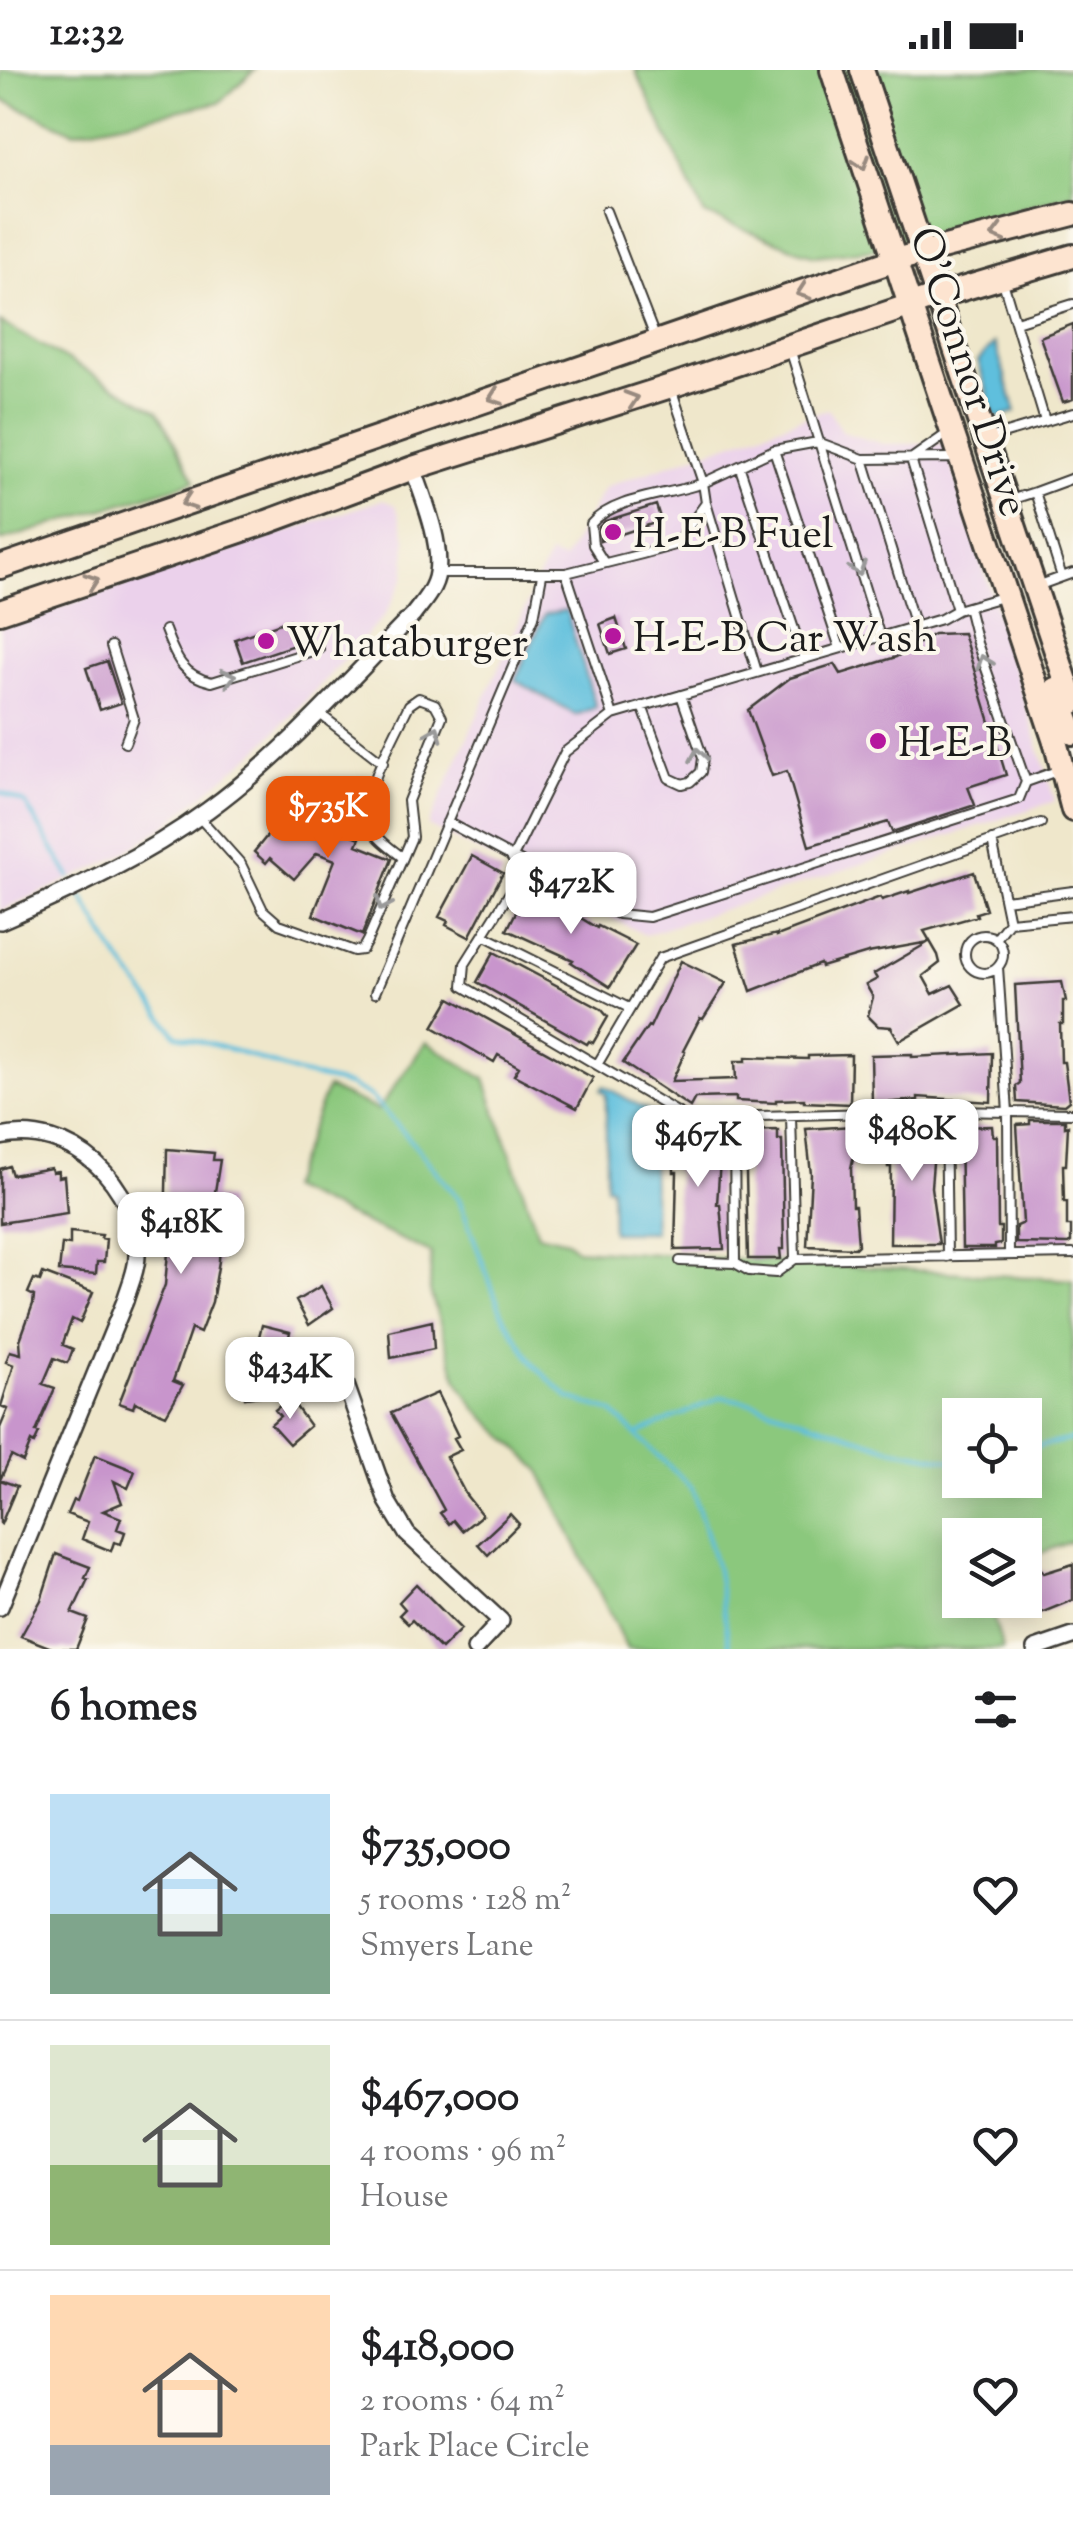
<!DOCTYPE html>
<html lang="en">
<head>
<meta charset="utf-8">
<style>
  body { margin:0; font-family:"Sorts Mill Goudy",serif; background:#f6f6f6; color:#202124; height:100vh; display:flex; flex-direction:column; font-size:38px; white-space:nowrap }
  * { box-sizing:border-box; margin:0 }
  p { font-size:32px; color:#757577 }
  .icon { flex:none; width:55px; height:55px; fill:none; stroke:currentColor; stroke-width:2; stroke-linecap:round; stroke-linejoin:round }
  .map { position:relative; height:1579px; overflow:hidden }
  .sheet { display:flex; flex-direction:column; background:#fff; flex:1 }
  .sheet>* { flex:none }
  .controls { position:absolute; left:942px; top:1328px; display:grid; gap:20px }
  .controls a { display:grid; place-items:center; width:100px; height:100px; border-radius:0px; background:#fff; box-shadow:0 5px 25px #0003; font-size:50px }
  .price { position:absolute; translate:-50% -85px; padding:0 22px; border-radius:20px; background:#fff; color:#222; font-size:32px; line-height:65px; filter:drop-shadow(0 2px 5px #0008) }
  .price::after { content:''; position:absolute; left:50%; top:60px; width:30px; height:22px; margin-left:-15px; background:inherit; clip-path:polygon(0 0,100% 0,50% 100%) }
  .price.selected { background:#ea580c; color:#fff }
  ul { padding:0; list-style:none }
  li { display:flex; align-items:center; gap:30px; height:250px; padding:0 50px }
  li+li { border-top:2px solid #e0e0e0 }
  li span { display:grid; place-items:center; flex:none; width:280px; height:200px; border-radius:0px; color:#555 }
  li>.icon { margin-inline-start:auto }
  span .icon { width:120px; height:120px; fill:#fffc; stroke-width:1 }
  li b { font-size:42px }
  h2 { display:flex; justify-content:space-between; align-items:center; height:120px; padding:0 50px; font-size:42px }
  .status { display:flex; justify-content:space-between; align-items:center; height:70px; padding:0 50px; background:#fff; direction:ltr }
  .status svg { height:28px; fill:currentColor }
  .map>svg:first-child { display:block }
</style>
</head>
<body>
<div class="status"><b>12:32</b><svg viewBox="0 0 49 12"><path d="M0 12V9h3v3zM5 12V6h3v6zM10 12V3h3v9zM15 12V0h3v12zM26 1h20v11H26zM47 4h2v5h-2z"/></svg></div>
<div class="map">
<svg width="1073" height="1579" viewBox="0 0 1073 1579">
  <rect width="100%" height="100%" fill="#fbf7ec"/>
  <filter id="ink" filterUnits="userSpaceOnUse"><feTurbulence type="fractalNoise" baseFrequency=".01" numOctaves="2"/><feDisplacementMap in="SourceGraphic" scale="20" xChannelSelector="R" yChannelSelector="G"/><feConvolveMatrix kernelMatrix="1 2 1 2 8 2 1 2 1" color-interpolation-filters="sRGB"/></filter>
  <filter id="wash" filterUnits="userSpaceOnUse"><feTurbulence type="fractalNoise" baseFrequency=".0048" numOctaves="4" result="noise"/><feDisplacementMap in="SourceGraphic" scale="40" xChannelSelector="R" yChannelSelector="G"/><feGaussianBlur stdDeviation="2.25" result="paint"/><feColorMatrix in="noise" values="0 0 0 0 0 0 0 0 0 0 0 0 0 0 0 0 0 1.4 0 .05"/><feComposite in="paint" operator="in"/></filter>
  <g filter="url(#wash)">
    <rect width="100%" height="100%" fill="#efe7cb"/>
    <path fill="#ebd1eb" d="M828 339 842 362 883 374H945L1055 731 645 865 428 756 549 485 564 490 605 417Z
      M382 430 395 435 398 442 406 468 405 506 385 545 311 625 259 679 164 757 117 788 0 841V557Z"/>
    <path fill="#8bc87d" stroke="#54724c" stroke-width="2.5" fill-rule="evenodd" d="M0 0H255L220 32 74 62 0 29Z
      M635 0H1073V124L869 180 814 186 704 144Z
      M0 252 158 341 195 411 0 471Z
      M426 972 485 1009 538 1164 567 1171 576 1179 1073 1210V1471L1025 1489V1465H960V1530H988L1003 1579H627L539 1399 476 1339 458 1311 430 1221 431 1183 288 1118 327 1018 378 1040ZM960 1345H1025V1410H960Z"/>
    <path fill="#5fbfdd" stroke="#3e6e7c" stroke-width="2.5" d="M995 273 1016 342 995 348 978 291Z
      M566 540 596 637 576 645 515 610 545 544Z
      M604 1016 651 1042 654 1162H612L611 1117 606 1116V1024L601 1020Z"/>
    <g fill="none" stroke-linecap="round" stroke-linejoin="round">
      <path stroke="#5fbfdd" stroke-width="4" d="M0 722 25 733 70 807
        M82 827 115 883 176 965 239 982 297 1003 349 1015 371 1027 406 1065 459 1129 502 1244 534 1295 569 1328 612 1342 692 1418 716 1495 730 1579
        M637 1364 722 1327 753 1333 889 1378 960 1392
        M1025 1379 1073 1369"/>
    </g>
    <g id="blocks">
      <path fill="#c895cc" d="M1073 254V329L1063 332 1040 267Z
        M656 435 661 451 600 471 599 457 605 451Z
        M616 548 626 579 610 584 600 554Z
        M289 550 297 574 243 592 235 569Z
        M963 563 1006 705 968 717 975 735 892 762 888 752 809 776 787 701 772 706 748 640 790 608 835 594 841 604 896 587 934 564Z
        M107 591 121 633 100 640 86 598Z
        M307 717 345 751 339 759 360 768 357 775 392 789 362 865 313 845 335 790 317 783 294 809 270 788 266 793 254 782Z
        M472 786 503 803 469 867 446 855 448 851 439 847Z
        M974 802 986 840 976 843 977 846 924 861 938 885 940 893 923 906 933 924 952 915 964 934 899 971 891 957 878 956 868 946 873 927 866 915 877 909 874 904 929 872 868 883 821 897 820 894 751 921 736 874 777 864V866L880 827 882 830 909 821V823Z
        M529 816 597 858 598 856 636 875 610 917 571 892 573 890 507 860Z
        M494 882 601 939 608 947 593 973 589 971 587 974 477 912Z
        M681 891 726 913 703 949 700 948 683 981 685 982 672 1011 736 1009 735 991H746V987L808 989V986L851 985 850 1034 804 1032V1029L776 1030V1033L736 1031V1027L695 1028 690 1037 623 993 648 956 650 957Z
        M1062 912 1066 931H1063V954H1060L1061 992H1064L1069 1031 1064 1035 1017 1032 1016 1016 1020 1013 1015 915Z
        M450 928 593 1008 577 1038 514 1005 519 997 498 985 494 992 433 957Z
        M992 983 991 1032 918 1027V1030L872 1034 871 985 912 984V987Z
        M1030 1050H1065V1057L1068 1056 1066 1095H1063L1064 1132H1067V1156H1071V1172L1068 1174 1016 1173V1156L1023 1153 1017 1055 1030 1054Z
        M887 1054 936 1056 931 1117 939 1174H890L891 1097H888Z
        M853 1056 856 1076 851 1098 852 1136H855L858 1175 855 1178 807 1176 811 1104 806 1059Z
        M992 1056 993 1066H997L998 1157H1001V1174L995 1175V1178H962L960 1057Z
        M673 1060 722 1061 717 1134H720L724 1179 675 1180 677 1102H674Z
        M778 1060V1070H782L784 1179H780L781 1189H748L745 1061Z
        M167 1079 214 1083 213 1090H220L214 1128 228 1129 226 1157 221 1156 219 1191 212 1232 200 1263 191 1259 173 1311 183 1315 166 1345 135 1332 133 1338 119 1333 165 1215 170 1161H165Z
        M9 1096 12 1105 51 1098 52 1102 58 1101V1107L64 1106 67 1143 0 1153V1099Z
        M70 1162 102 1165 101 1168 106 1169 104 1192H97L96 1204 59 1201 62 1174 70 1175Z
        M43 1203 93 1222 80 1253 72 1249 64 1270 63 1275 73 1279 69 1290 67 1293 54 1288 43 1314 55 1318 36 1362 39 1363 34 1374 31 1372 23 1392 11 1386 0 1410 17 1416 1 1454 0 1453V1358L8 1339 1 1336 14 1295 6 1292 10 1281 21 1284 20 1270 33 1234 34 1226 28 1223 34 1209 40 1211Z
        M321 1216 333 1238 309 1255 296 1231Z
        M432 1251 434 1279 391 1288 389 1261Z
        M262 1255 290 1262 284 1289 255 1282Z
        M280 1296 281 1323 245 1328 242 1309 249 1308 248 1300Z
        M437 1323 458 1366 454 1368 461 1380 446 1387 466 1425 482 1445 462 1461 453 1450 449 1454 440 1443 444 1440 391 1343Z
        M287 1330 291 1336 294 1334 310 1356 289 1374 271 1354 280 1346 275 1340Z
        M95 1385 135 1401 128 1418 114 1411 122 1433 103 1441 121 1448 117 1459 125 1462 121 1474 114 1472 111 1481 82 1469 88 1452 67 1444 73 1430 77 1431Z
        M510 1444 519 1454 488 1485 478 1474Z
        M56 1484 90 1497 85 1508 88 1509 72 1543 88 1549 76 1579H54L21 1566 41 1530Z
        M1073 1494V1530L1026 1549 1020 1530H1025V1508L1034 1512 1035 1502 1042 1500 1044 1503Z
        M416 1514 461 1559 441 1579 412 1550 408 1554 399 1545 405 1539 399 1532Z"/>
    </g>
  </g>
  <g filter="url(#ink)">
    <use href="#blocks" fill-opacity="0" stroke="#3c3a36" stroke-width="2.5"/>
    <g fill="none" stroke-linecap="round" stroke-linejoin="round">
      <g stroke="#3c3a36" stroke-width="12">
        <path id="service" d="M606 141 655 267
          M1003 212 1045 351
          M1016 252 1073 234
          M790 279 880 567
          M986 369 1073 343
          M774 380 840 578
          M863 389 915 556
          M911 389 957 540
          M911 389 948 363
          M740 398 804 589
          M1035 422 1073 408
          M1010 430 1035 422 1062 507
          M706 433 757 602
          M603 491 593 475 591 454C613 427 671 425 703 413L672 321
          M437 503H566L642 484 675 475 706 433 703 413 774 380 818 372 863 389 951 388 958 392
          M566 503 613 645 941 549 957 540 1002 527
          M1040 515 1073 503
          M968 537 977 573 1026 712
          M165 560C175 586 182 606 212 612L319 579
          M111 576 134 649 125 673
          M642 636 669 708 682 714 690 712 701 702 703 688 681 625
          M320 644 383 693
          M199 747 241 794 263 840 279 854 354 881 362 880 367 871 412 767 408 731 442 647 435 634 419 628 409 635C396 663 359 726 370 754 376 769 391 778 403 788
          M447 752 618 844 649 847 1019 729 1026 712 1057 701
          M992 770 1009 852 996 869
          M512 789 565 682 613 645
          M514 816 465 894 463 916 687 1048 945 1041 1073 1043
          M1005 830 1073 821
          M1009 852 1073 846
          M965 884a19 19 0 1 1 38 0a19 19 0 1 1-38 0Z
          M485 866 629 938
          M998 897 1008 1042 1009 1185
          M375 923 534 547 542 505
          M597 995 660 888 1041 753
          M945 1041 947 1187
          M791 1046 795 1189
          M734 1047 735 1193
          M680 1191 735 1193 749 1201 776 1203 795 1189 1073 1184"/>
      </g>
      <g stroke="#3c3a36" stroke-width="20">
        <path id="minor" d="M0 851C72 820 144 787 208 740 284 685 347 612 413 545 422 533 435 519 437 503 442 472 423 427 413 398
          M0 1067C71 1051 139 1115 137 1186 137 1200 129 1217 125 1231L0 1537
          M340 1298 387 1431 407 1464 501 1551 475 1579
          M1035 1579 1073 1566"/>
      </g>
      <g stroke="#3c3a36" stroke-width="28">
        <path id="secondary" d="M832 0 1056 675 1073 740
          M862 0 1073 632
          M0 497 895 190 1073 144
          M0 542 267 452 413 398 671 316 935 227 1073 186
          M1056 619 1073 663"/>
      </g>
      <use href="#service" stroke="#fff" stroke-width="8"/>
      <use href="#minor" stroke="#fff" stroke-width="15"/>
      <use href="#secondary" stroke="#fde4d0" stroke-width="22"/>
    </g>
    <defs><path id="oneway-chevron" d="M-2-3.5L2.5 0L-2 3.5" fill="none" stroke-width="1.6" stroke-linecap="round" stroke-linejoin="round" transform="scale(2.5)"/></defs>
    <g stroke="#988a7f">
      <use href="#oneway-chevron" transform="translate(862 93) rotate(72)"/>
      <use href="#oneway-chevron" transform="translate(998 164) rotate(165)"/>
      <use href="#oneway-chevron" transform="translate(803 222) rotate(161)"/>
      <use href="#oneway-chevron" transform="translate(495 327) rotate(161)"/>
      <use href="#oneway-chevron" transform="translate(632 329) rotate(-18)"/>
      <use href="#oneway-chevron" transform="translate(188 432) rotate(161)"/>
      <use href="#oneway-chevron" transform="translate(92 511) rotate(-19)"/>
    </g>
    <g stroke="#999">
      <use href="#oneway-chevron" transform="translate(858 499) rotate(72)"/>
      <use href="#oneway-chevron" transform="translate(984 592) rotate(-110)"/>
      <use href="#oneway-chevron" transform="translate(229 607) rotate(-15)"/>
      <use href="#oneway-chevron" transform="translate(435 663) rotate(-69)"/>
      <use href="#oneway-chevron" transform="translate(698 685) rotate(-99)"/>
      <use href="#oneway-chevron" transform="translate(383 834) rotate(114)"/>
    </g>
  </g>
  <g fill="#b5179e" stroke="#fbf7ec" stroke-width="4">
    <circle cx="613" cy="462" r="10"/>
    <circle cx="613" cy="566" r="10"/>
    <circle cx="266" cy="571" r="10"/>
    <circle cx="878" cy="671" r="10"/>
  </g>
  <g text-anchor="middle" stroke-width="8" stroke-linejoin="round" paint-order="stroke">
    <g font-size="42" fill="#1c1c1c" stroke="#fbf7ec">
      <text transform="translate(971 301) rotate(72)" y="15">O'Connor Drive</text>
    </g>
    <g font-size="42" fill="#1c1c1c" stroke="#fbf7ec" text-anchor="start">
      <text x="633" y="477">H-E-B Fuel</text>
      <text x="633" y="581">H-E-B Car Wash</text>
      <text x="286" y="586">Whataburger</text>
      <text x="898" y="686">H-E-B</text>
    </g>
  </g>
</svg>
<div class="controls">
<a><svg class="icon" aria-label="locate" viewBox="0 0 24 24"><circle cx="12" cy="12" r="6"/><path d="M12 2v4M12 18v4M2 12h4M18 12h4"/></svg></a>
<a><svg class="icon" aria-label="layers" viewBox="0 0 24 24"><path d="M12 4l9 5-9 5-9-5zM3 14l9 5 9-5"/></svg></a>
</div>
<b class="price selected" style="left:328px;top:791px">$735K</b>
<b class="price" style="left:571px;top:867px">$472K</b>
<b class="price" style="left:912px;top:1114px">$480K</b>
<b class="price" style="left:698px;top:1120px">$467K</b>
<b class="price" style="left:181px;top:1207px">$418K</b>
<b class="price" style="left:290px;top:1352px">$434K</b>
</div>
<section class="sheet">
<h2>6 homes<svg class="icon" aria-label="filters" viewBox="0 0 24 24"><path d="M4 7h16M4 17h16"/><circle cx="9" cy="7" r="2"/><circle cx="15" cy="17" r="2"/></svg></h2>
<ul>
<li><span style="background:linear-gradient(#bfe0f5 60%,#7fa58c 0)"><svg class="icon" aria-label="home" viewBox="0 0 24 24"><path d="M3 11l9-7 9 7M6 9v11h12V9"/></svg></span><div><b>$735,000</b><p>5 rooms · 128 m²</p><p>Smyers Lane</p></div><svg class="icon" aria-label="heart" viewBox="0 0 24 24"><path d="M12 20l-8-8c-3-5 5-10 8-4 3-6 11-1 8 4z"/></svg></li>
<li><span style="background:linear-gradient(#dfe7d0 60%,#8fb573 0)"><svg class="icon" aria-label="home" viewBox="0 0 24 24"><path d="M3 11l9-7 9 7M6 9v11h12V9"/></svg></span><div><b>$467,000</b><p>4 rooms · 96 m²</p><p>House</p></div><svg class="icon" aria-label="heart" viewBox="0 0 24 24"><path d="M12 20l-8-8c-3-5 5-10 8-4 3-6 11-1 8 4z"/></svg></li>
<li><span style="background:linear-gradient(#ffd9b3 75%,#9aa5b1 0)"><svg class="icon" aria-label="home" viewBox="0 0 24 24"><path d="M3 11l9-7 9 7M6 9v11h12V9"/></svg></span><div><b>$418,000</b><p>2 rooms · 64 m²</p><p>Park Place Circle</p></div><svg class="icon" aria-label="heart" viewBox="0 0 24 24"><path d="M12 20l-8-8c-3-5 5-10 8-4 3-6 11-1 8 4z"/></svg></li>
</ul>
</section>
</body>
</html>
